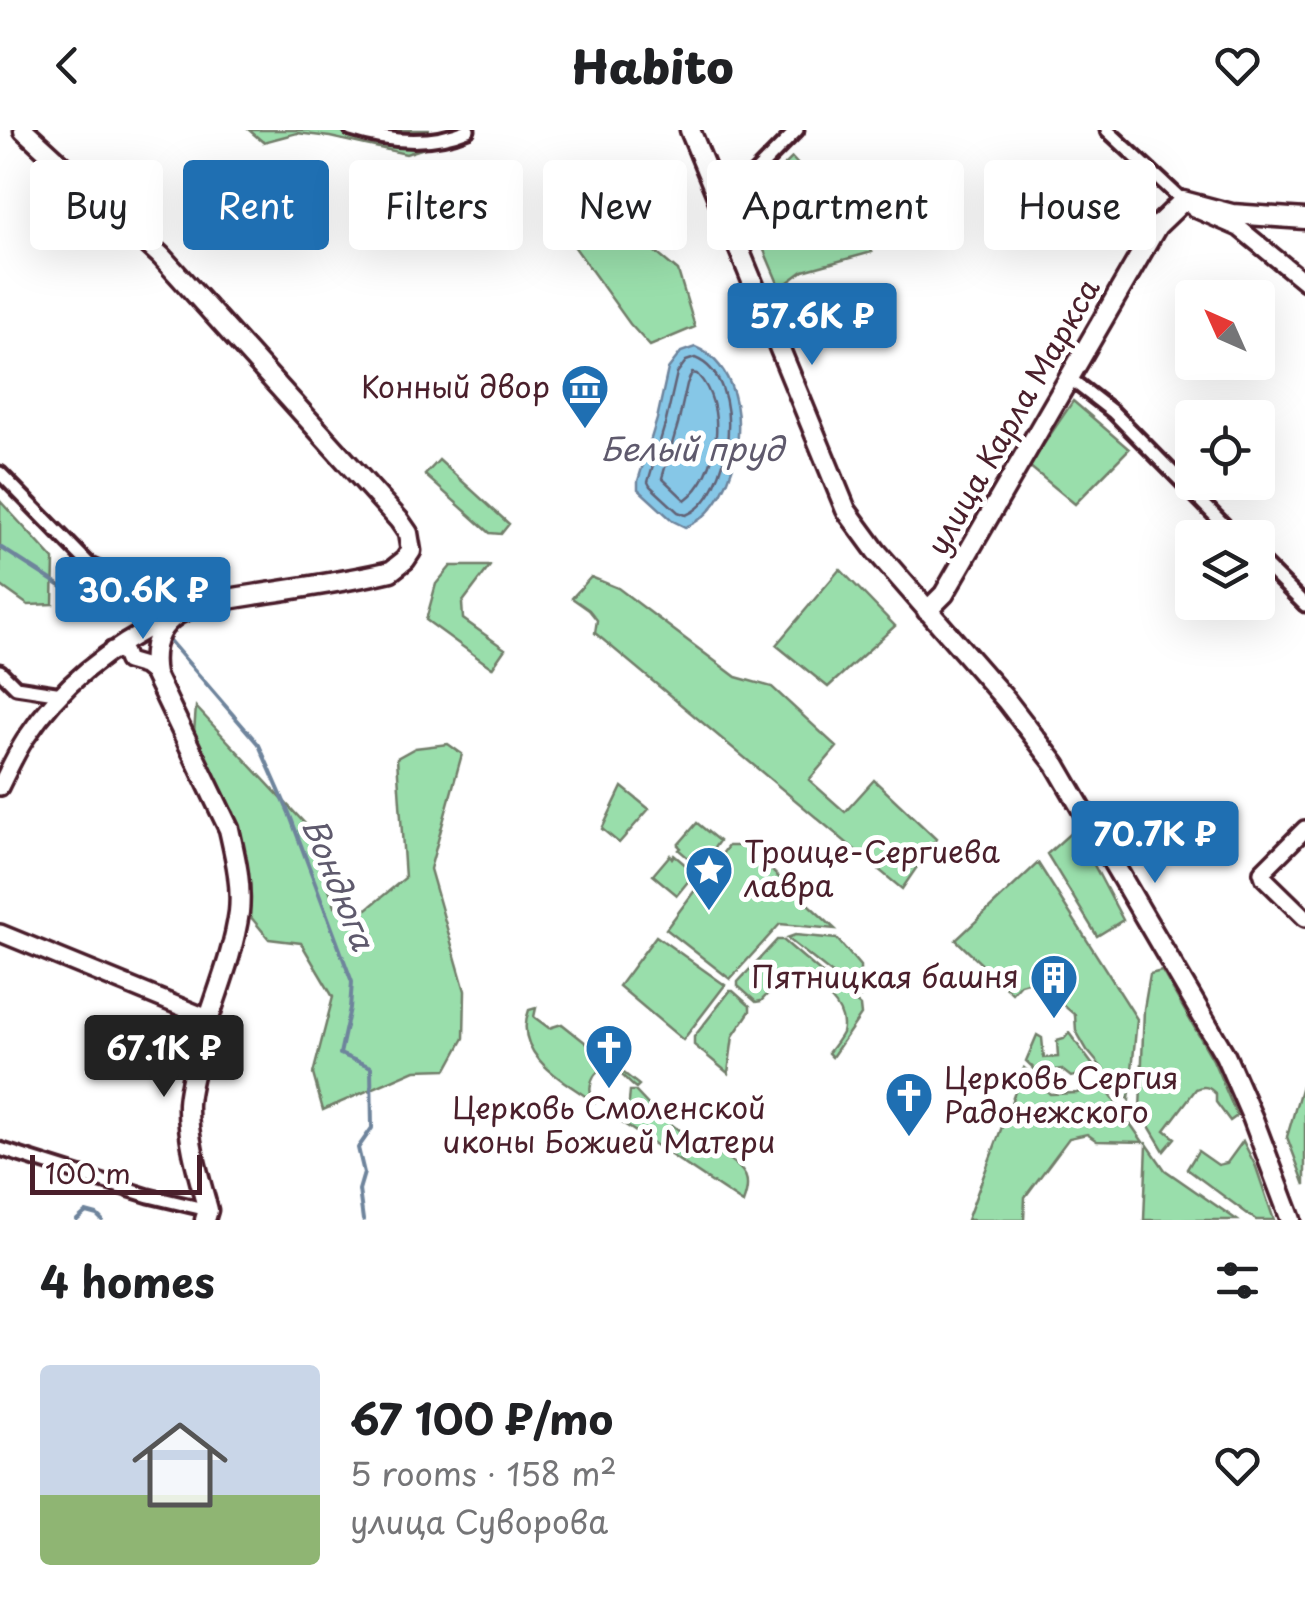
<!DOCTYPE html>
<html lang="en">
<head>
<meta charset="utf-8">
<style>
  body { margin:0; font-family:"Playpen Sans",sans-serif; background:#f6f6f6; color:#202124; height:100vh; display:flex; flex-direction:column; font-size:38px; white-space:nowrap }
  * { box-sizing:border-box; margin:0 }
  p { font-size:32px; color:#757577 }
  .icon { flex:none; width:55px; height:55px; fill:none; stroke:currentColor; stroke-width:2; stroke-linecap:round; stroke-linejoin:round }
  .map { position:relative; height:1090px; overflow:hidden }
  .side { display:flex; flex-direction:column; background:#fff; flex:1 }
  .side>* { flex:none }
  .banner { position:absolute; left:30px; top:30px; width:1245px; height:90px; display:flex; gap:20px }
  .needle { width:65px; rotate:315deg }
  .controls { position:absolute; left:1175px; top:150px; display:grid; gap:20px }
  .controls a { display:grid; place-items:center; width:100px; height:100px; border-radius:10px; background:#fff; box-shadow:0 10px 40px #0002; font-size:50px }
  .scale { position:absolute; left:30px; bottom:25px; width:172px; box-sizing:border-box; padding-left:10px; border:5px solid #4a1f2b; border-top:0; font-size:28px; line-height:35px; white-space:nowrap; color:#4a1f2b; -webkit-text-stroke:8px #fff; paint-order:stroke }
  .price { position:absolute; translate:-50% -85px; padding:0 22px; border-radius:10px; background:#1f6fb2; color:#fff; font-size:32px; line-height:65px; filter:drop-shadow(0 2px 5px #0008) }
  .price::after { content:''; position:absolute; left:50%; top:60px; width:30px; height:22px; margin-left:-15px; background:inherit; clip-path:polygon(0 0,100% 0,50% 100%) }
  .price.on { background:#222; color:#fff }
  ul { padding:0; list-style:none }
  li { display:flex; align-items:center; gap:30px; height:250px; padding:0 40px }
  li+li { border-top:2px solid #e0e0e0 }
  li span { display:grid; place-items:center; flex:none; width:280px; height:200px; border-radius:10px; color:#555 }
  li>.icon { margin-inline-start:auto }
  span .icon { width:120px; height:120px; fill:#fffc; stroke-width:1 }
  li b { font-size:42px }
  h2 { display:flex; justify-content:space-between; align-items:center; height:120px; padding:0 40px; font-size:42px }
  .tag { padding:0 35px; border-radius:10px; background:#fff; box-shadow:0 10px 40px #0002; font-size:35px; line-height:90px }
  .tag.on { background:#1f6fb2; color:#fff }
  header { display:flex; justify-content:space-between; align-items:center; height:130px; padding:0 40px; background:#fff; font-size:45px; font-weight:800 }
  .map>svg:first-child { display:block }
</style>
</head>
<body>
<header><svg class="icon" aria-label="back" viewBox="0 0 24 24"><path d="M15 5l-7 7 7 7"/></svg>Habito<svg class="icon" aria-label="heart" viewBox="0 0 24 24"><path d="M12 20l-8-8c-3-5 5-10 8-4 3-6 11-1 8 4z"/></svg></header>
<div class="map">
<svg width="1305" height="1090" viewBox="0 0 1305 1090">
  <rect width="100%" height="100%" fill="#fff"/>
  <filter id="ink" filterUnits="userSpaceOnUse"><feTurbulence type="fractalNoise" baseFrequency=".01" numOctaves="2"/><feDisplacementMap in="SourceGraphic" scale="20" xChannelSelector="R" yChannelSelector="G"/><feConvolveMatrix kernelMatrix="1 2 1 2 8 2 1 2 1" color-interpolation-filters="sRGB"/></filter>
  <g filter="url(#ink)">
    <path fill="#99deab" stroke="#727e6b" stroke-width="2.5" d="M249 0H429L434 15 406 24 330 7 297 3 263 12Z
      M792 28 859 101 872 122 803 141 780 158 747 80 753 66Z
      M617 42 619 58 628 56 648 116 678 141 695 197 650 216 630 194 569 109 561 58Z
      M1073 271 1129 319 1075 374 1029 336Z
      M439 330 509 394 501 404 490 403 425 345Z
      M0 371 54 430 53 474 28 475 0 455Z
      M451 436H490L462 473 463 489 505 519 492 538 426 490 436 454Z
      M840 439 895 496 828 557 776 515Z
      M591 447 618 458 736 547 772 557 837 617 809 650 845 682 874 650 936 709 902 759 595 503 597 490 589 480 572 468Z
      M196 577 308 697 335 776 367 779 405 748 397 628 415 618 448 614 462 624 430 739 465 861 464 908 447 939 415 940 323 980 313 944 333 867 301 813 269 809 250 786 247 732 234 682 221 666 204 639 194 603Z
      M622 657 649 679 619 713 602 699Z
      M697 693 719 711 700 738 679 720 681 718 678 715Z
      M1075 699 1123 790 1097 806 1047 724Z
      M728 716H745L835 799 780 794 730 849 666 799Z
      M670 725 672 728 674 725 695 743 677 765 653 745Z
      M1038 733 1137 889 1129 970 1087 920 1076 901 1075 885 1034 850 1020 854 1012 863 956 810Z
      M795 805 837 809 860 836V866L787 808Z
      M656 806 725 855 683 910 619 856Z
      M777 810H783L860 876 861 885 832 927 828 923C832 918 839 909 842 903 849 877 818 855 799 847L777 854 761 871 756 872 738 856V852Z
      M1162 841 1213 930 1237 986 1230 991 1216 972V964C1209 957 1205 955 1196 959L1165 1000 1175 1008 1164 1021 1140 981 1144 879 1150 844Z
      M730 861H733L750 876V881L733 906 728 943 694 915V907Z
      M536 878 534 887 549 898 562 894 639 955 636 958C628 953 624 945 616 941 596 931 585 955 593 971 563 951 512 924 529 880Z
      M1069 903 1095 938 1090 943 1071 947 1061 939 1055 940 1051 955 1026 931 1037 905 1042 908 1044 928 1058 927 1057 911 1064 909Z
      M1024 938 1050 964 1077 963 1102 953 1143 1012 1097 1011 1087 1004 1069 1008 1025 1067 1024 1090H967Z
      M1305 945V1055L1287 1007Z
      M630 961H635L655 982 716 1028 721 1023C742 1040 754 1044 743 1073L606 982 623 980 629 972Z
      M1243 1011 1256 1037 1274 1090H1256L1187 1039 1198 1021 1218 1035 1227 1033Z
      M1147 1014 1165 1040 1237 1090H1144Z"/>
    <path fill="#86c7e7" stroke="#6e849c" stroke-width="2.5" d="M695 217C762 245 745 376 685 397L673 391 638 359V351L657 289 668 239 681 222Z"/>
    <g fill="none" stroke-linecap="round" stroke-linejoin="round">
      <path stroke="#626276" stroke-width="2.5" d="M695 228C748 249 732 367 686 385L678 382 650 356 648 352 666 291 677 243 686 231Z
        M692 243 697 244C728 276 720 344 685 370L662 348 678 294 687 254Z"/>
      <path stroke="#6e849c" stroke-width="4" d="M0 417 67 460 146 483
        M167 508 259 615 289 683 352 852 350 878 340 924 371 937 372 998 358 1018 364 1043 359 1060 363 1090
        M77 1090 86 1082 97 1085 102 1090"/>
      <g stroke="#4a1f2b" stroke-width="19">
        <path id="minor" d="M351 0C389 12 430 16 468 0
          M1107 0 1183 71
          M721 77 797 0
          M1068 247 1113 282 1237 408
          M0 343 90 435 155 463 178 484
          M1258 428 1305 475
          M0 541 16 557 62 564
          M0 1019 149 1066 208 1080"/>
      </g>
      <g stroke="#4a1f2b" stroke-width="22">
        <path id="tertiary" d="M1195 79 1239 98 1305 152
          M112 520 124 523 127 531 144 536 155 545
          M0 657C8 641 16 623 26 608 62 553 112 515 170 488
          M1305 699 1262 742 1264 748 1305 788
          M0 803 208 888"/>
      </g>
      <g stroke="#4a1f2b" stroke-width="25">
        <path id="secondary" d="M24 0 161 126 399 390 408 403 411 421 405 430 391 441C345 452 299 458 253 465 232 468 196 474 178 484 155 498 151 521 155 545L229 699C235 726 242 754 239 782 233 827 213 871 201 914 196 933 189 955 188 974 187 1009 199 1047 208 1080L205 1090
          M690 0 846 380 876 421 1006 570 1056 635 1225 925 1253 989 1291 1090
          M927 481 944 464 1157 96 1183 71 1232 84 1305 89"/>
      </g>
      <use href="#minor" stroke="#fff" stroke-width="11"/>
      <use href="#tertiary" stroke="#fff" stroke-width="15"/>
      <use href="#secondary" stroke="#fff" stroke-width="18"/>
    </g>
  </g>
  <defs>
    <g id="museum-pin" transform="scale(2.5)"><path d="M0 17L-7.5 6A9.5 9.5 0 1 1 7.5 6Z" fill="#1f6fb2" stroke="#fff"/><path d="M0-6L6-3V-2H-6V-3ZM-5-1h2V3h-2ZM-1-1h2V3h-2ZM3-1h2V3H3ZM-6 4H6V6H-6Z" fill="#fff"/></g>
    <g id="sight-pin" transform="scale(2.5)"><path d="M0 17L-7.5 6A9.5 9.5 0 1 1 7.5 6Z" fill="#1f6fb2" stroke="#fff"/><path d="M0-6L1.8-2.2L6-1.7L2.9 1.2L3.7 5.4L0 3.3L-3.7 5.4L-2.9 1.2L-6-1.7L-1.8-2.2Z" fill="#fff"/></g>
    <g id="building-pin" transform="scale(2.5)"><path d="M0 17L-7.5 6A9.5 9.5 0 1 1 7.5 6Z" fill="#1f6fb2" stroke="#fff"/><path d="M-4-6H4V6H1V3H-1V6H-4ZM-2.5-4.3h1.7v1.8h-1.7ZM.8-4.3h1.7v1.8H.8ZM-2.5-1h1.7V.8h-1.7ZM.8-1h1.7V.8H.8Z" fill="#fff"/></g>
    <g id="church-pin" transform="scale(2.5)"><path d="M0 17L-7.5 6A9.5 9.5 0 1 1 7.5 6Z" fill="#1f6fb2" stroke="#fff"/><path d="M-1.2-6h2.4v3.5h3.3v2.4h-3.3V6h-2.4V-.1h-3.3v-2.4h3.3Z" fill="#fff"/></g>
  </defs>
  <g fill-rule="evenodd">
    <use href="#museum-pin" x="585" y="258"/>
    <use href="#sight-pin" x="709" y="740"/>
    <use href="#building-pin" x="1054" y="848"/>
    <use href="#church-pin" x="609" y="918"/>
    <use href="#church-pin" x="909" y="966"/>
  </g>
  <g text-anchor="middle" stroke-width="10" stroke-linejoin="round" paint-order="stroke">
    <g font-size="30" fill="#4a1f2b" stroke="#fff" text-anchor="end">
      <text x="550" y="268">Конный двор</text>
      <text x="744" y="733" text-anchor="start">Троице-Сергиева<tspan x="744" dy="34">лавра</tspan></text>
      <text x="1019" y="858">Пятницкая башня</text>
      <text x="944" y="959" text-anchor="start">Церковь Сергия<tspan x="944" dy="34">Радонежского</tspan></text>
      <text x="609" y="989" text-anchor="middle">Церковь Смоленской<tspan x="609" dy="34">иконы Божией Матери</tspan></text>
    </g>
    <g font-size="30" fill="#4a1f2b" stroke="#fff">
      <text transform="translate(1014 287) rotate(-60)" y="10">улица Карла Маркса</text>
    </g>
    <g font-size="32" font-style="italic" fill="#5f5a6d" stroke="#fff">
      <text x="692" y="331">Белый пруд</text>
      <text transform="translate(338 754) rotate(68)" y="11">Вондюга</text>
    </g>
  </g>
</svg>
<div class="controls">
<a><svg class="needle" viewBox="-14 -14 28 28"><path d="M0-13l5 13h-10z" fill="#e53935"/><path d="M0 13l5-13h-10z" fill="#757577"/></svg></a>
<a><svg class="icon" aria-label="locate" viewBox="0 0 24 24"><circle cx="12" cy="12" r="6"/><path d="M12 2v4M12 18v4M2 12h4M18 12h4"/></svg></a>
<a><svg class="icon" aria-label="layers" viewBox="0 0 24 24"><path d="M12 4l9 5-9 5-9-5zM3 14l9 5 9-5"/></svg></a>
</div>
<div class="scale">100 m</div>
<b class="price" style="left:812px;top:238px">57.6K ₽</b>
<b class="price" style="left:143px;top:512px">30.6K ₽</b>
<b class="price" style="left:1155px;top:756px">70.7K ₽</b>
<b class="price on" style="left:164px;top:970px">67.1K ₽</b>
<div class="banner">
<a class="tag">Buy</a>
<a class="tag on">Rent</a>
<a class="tag">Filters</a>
<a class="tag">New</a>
<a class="tag">Apartment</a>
<a class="tag">House</a>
</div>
</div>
<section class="side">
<h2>4 homes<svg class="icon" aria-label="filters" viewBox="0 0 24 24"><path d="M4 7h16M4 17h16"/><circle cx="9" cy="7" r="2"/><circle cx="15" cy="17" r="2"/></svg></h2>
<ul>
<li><span style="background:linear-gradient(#c9d6e8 65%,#8fb573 0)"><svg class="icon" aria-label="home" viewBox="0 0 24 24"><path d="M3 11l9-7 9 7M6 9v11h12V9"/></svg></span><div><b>67 100 ₽/mo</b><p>5 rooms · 158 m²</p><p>улица Суворова</p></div><svg class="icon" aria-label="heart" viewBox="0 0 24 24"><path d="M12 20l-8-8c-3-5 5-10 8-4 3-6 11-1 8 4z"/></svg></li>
</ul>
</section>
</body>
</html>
